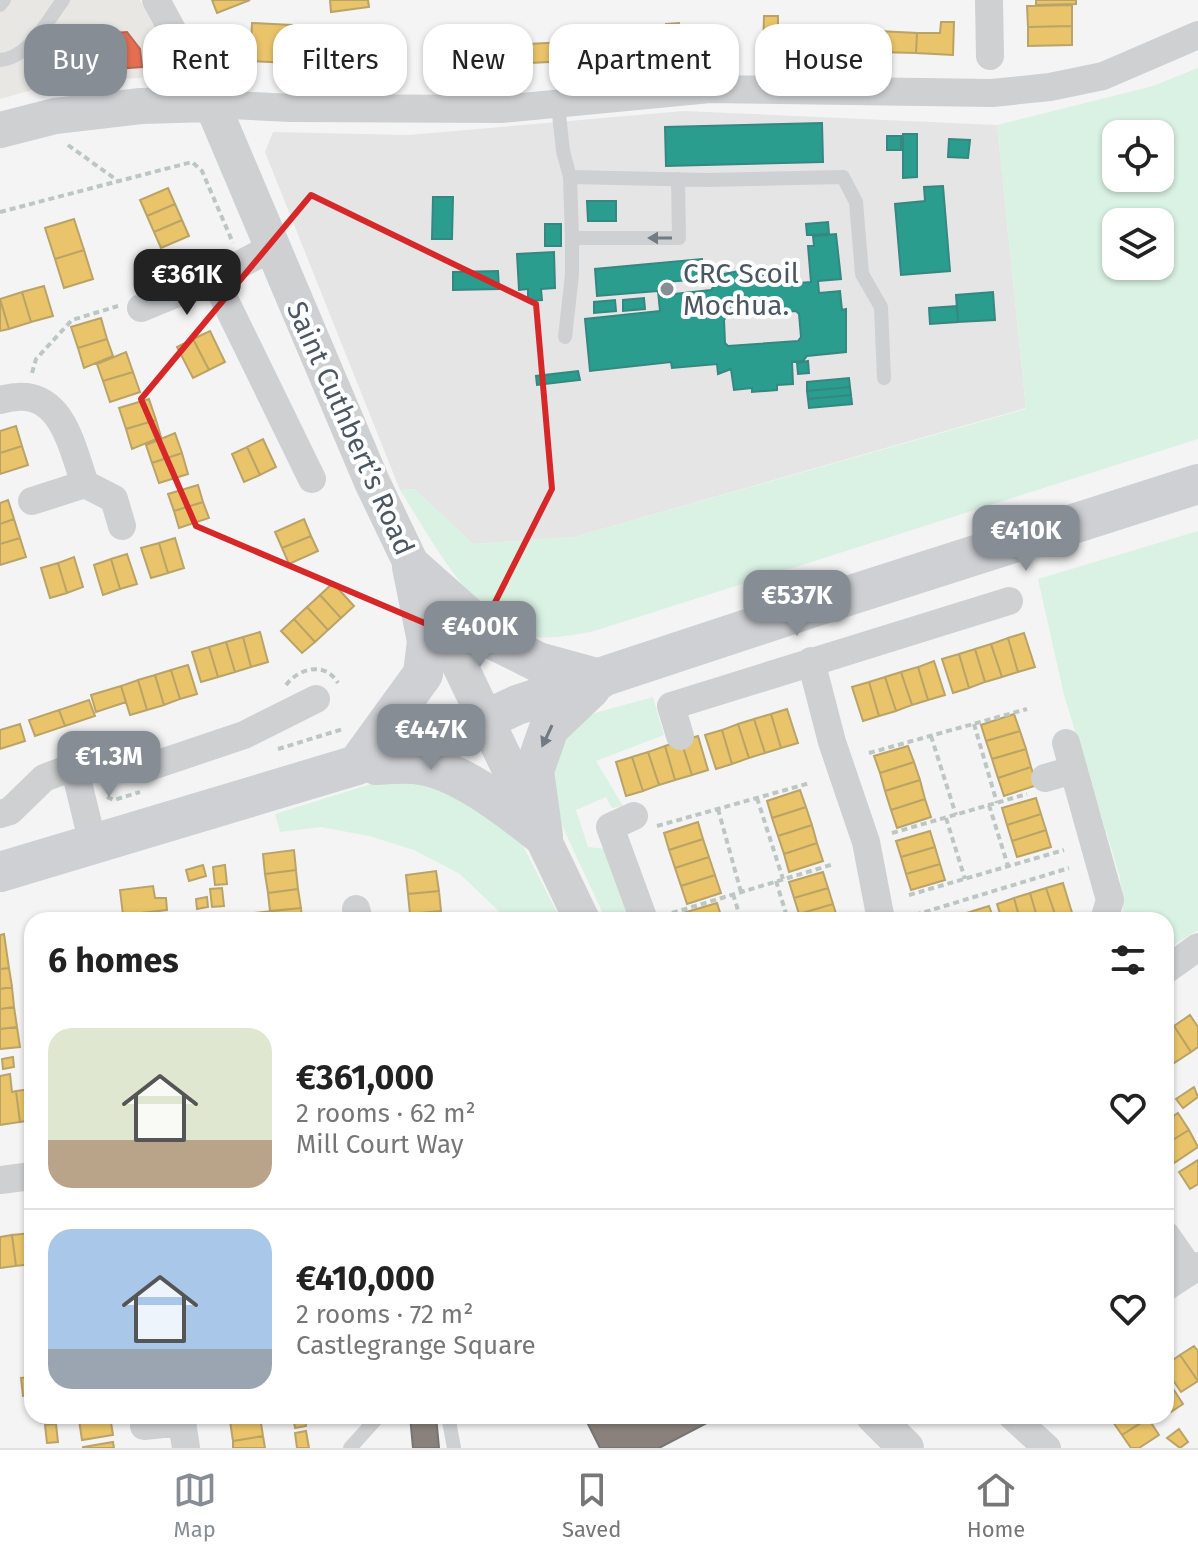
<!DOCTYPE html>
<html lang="en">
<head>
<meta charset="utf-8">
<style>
  body { margin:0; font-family:"Fira Sans",sans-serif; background:#f6f6f6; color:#222; height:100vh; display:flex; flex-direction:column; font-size:30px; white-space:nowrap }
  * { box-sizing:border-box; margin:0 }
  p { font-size:26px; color:#767676 }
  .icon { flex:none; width:44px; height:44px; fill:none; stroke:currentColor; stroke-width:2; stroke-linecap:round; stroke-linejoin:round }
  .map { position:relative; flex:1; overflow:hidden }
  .side { position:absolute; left:24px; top:912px; width:1150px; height:512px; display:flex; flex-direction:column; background:#fff; border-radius:24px; box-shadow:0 2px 6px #0004 }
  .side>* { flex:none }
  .hud { position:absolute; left:24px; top:24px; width:1150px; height:72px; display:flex; gap:16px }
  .tools { position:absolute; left:1102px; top:120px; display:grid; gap:16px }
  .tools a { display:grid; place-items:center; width:72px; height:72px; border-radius:16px; background:#fff; box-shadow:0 2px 6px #0004; font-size:40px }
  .price { position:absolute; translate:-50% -68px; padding:0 18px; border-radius:16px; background:#868d94; color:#fff; font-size:26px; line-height:52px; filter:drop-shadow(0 2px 4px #0008) }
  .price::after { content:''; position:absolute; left:50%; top:48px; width:24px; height:18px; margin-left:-12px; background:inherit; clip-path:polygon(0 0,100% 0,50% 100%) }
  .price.selected { background:#222; color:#fff }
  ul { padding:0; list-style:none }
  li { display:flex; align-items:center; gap:24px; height:200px; padding:0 24px }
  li+li { border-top:2px solid #e0e0e0 }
  li span { display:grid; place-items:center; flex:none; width:224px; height:160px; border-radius:24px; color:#555 }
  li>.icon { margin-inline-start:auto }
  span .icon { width:96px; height:96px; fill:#fffc; stroke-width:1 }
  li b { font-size:34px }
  h2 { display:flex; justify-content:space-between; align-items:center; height:96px; padding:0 24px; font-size:34px }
  .chip { padding:0 28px; border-radius:24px; background:#fff; box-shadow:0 2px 6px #0004; font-size:28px; line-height:72px }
  .chip.selected { background:#868d94; color:#fff }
  .dock { display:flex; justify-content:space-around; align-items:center; height:112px; border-top:2px solid #e0e0e0; background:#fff; font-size:22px; color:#767676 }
  .dock a { display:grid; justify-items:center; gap:4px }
  .dock .selected { color:#868d94 }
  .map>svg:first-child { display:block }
</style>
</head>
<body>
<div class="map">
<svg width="1198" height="1448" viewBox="0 0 1198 1448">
  <rect width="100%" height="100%" fill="#f4f4f4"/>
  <path fill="#e8e7e3" d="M0 0H140L177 72 163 77 95 80 46 86 0 99Z"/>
  <path fill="#e6e5e6" d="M684 111 997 125 1026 408 574 537 473 544 414 489 400 490 265 152 273 132 408 135Z"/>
  <path fill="#d9f2e3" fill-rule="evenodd" d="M1198 68V439L591 632C572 635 549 640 530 636 474 623 429 535 400 490L414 489 473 544 574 537 1026 409 997 125 1153 86ZM1116 134H1160V178H1116ZM1116 222H1160V266H1116Z
    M1198 531V930L1166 950V920H1124L1120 877 1064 695 1038 579Z
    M653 697 664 735 596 761 623 806 612 808 606 797 576 810 588 847 606 849 631 920H606L545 789 553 757 572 725 595 713Z
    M387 779 440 781 522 844 561 920H508L460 874 414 850 369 836 321 827 280 832 275 814Z"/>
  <path fill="#e9c46a" stroke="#b9a367" stroke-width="2" d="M212 0H250L217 13Z
    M330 0H368L369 7 331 12Z
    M1036 0H1076V4L1036 5Z
    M1072 5V26L1028 27 1027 6Z
    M764 16H778V28L801 29 800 49 763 48Z
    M941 22H954L953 55 916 53 917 33H940Z
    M252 23 292 25 290 63 250 61Z
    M679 23 681 55 644 57 642 37 666 36V24Z
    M1072 26V45L1028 46V27Z
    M801 29 839 30V51L800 49Z
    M839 30 878 31 877 52 839 51Z
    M878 31 917 33 916 53 877 52Z
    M504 33V45L528 44 530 63 492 65 491 34Z
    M389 34 402 35 400 69 363 67 364 46 388 48Z
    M642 37 644 57 606 59 604 39Z
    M604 39 606 59 568 61 566 42Z
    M291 42 327 44 326 65 290 63Z
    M566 42 568 61 530 63 528 44Z
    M327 44 364 46 363 67 326 65Z
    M168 188 175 204 147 216 140 200Z
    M175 204 182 220 154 232 147 216Z
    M74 219 84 250 55 259 45 228Z
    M182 220 189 236 161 248 154 232Z
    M84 250 93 279 64 288 55 259Z
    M44 286 53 316 31 322 22 292Z
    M22 292 31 322 9 329 0 299Z
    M0 299 9 329 0 331Z
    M101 318 107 339 78 348 71 327Z
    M210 331 225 362 209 370 193 339Z
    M107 339 113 356 84 368 78 348Z
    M193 339 209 370 193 378 177 347Z
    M126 352 133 372 103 381 97 364Z
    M133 372 140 392 110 402 103 381Z
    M149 399 156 420 126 429 119 408Z
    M156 420 161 437 132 449 126 429Z
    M16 426 22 446 0 453V431Z
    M175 433 182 453 152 463 146 445Z
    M263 439 276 467 260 475 247 447Z
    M22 446 28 465 0 474V453Z
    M247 447 260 475 244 482 232 454Z
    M182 453 188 474 159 483 152 463Z
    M198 485 203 502 174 511 168 494Z
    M8 500 14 519 0 524V503Z
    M203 502 209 518 179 528 174 511Z
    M14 519 20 538 0 544V524Z
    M304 519 311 536 282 548 275 532Z
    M311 536 318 551 289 564 282 548Z
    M20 538 26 557 0 565V544Z
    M175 538 184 568 168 573 159 543Z
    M159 543 168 573 151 578 141 548Z
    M127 554 137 584 120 589 111 559Z
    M74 557 83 587 67 593 58 563Z
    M111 559 120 589 103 595 94 565Z
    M58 563 67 593 50 598 41 568Z
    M333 583 354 606 341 618 320 595Z
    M320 595 341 618 328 630 307 607Z
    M307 607 328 630 315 642 294 619Z
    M294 619 315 642 302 653 281 631Z
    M260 632 268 662 251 667 243 637Z
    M1024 633 1035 667 1018 672 1008 638Z
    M243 637 251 667 235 672 226 642Z
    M1008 638 1018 672 1002 677 991 644Z
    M226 642 235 672 218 677 209 647Z
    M991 644 1002 677 985 682 975 649Z
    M209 647 218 677 201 682 192 652Z
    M975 649 985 682 969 688 959 654Z
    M959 654 969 688 953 693 942 659Z
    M934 661 945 695 928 700 918 667Z
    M188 665 197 694 180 699 171 670Z
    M918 667 928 700 912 705 901 672Z
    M171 670 180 699 164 705 155 675Z
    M901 672 912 705 896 711 885 677Z
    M155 675 164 705 147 710 138 680Z
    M885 677 896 711 879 716 869 682Z
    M138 680 147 710 130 715 121 686Z
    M869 682 879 716 863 721 852 687Z
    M121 686 126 702 96 712 91 695Z
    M89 700 95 716 65 726 59 710Z
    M787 709 798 743 781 748 771 714Z
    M59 710 65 726 35 736 29 720Z
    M771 714 781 748 765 753 754 719Z
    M1014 714 1020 731 986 741 981 725Z
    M754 719 765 753 749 758 738 724Z
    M20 724 25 741 0 749V730Z
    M738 724 749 758 732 764 722 730Z
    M722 730 732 764 716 769 705 735Z
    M1020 731 1026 749 992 759 986 741Z
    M698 736 708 770 692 775 681 741Z
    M681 741 692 775 675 780 665 746Z
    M665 746 675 780 659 785 648 752Z
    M908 746 914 762 880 773 874 756Z
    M1026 749 1031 767 998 778 992 759Z
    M648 752 659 785 643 791 632 757Z
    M632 757 643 791 626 796 616 762Z
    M914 762 920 780 885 791 880 773Z
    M1031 767 1037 785 1004 796 998 778Z
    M920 780 925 799 891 810 885 791Z
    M800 790 806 807 772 818 767 801Z
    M1036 798 1041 814 1007 825 1002 808Z
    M925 799 931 817 897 828 891 810Z
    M806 807 812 825 778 836 772 818Z
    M1041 814 1046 830 1012 841 1007 825Z
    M698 822 703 839 669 850 664 833Z
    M812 825 817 843 784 854 778 836Z
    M1046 830 1051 847 1017 857 1012 841Z
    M930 831 935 847 901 857 896 841Z
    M703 839 709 857 675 868 669 850Z
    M817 843 823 861 789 872 784 854Z
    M935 847 940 864 906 874 901 857Z
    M294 850 296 870 265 874 263 854Z
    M709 857 715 875 681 886 675 868Z
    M940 864 945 880 911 890 906 874Z
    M203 865 206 876 189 881 186 870Z
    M225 865 227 884 215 885 213 867Z
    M296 870 298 889 268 893 265 874Z
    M436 871 439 891 408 894 406 875Z
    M823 872 828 888 794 898 789 882Z
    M715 875 721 893 687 904 681 886Z
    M1063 883 1073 916 1057 920 1046 888Z
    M153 886 155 898H166L167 910 123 915 120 890Z
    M222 888 224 906 212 907 210 889Z
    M828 888 833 904 799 914 794 898Z
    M1046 888 1057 920H1038L1030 893Z
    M298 889 301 908 270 911 268 893Z
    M439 891 441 911 410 914 408 894Z
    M1030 893 1038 920H1020L1014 898Z
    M207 897 208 907 197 909 196 899Z
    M1014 898 1020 920H1002L997 904Z
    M717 903 722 919 685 920 683 913Z
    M833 904 838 920H801L799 914Z
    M989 906 994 920H976L973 911Z
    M301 908 302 920H255V913Z
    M441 911 442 920H411L410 914Z
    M973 911 976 920H958L957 916Z
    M154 913 155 920H124V917Z
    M4 934 9 968 0 969V935Z
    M9 968 12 987 0 989V969Z
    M12 987 14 1007 0 1009V989Z
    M14 1007 17 1027 0 1029V1009Z
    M1190 1015 1198 1027V1047L1191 1052 1174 1026Z
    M1174 1026 1191 1052 1174 1063 1166 1051V1031Z
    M17 1027 20 1047 0 1049V1029Z
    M13 1057 14 1067 3 1069 2 1059Z
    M10 1074 12 1092 16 1091 20 1122 0 1125V1076Z
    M1194 1087 1198 1097 1183 1108 1176 1099Z
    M32 1089V1120L20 1122 16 1091Z
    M1178 1113 1189 1130 1166 1144V1121Z
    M1189 1130 1198 1147 1174 1163 1166 1151V1144Z
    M1198 1160V1184L1190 1189 1179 1172Z
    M32 1233V1264L16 1266 12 1235Z
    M12 1235 16 1266 0 1268V1237Z
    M1194 1346 1198 1351V1381L1180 1355Z
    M1180 1355 1198 1381 1181 1392 1166 1370V1365Z
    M32 1377V1395L23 1396 21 1378Z
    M1172 1387 1183 1404 1171 1412 1166 1405V1391Z
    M110 1416 113 1435 82 1440 79 1420Z
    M293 1416H305L306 1426 295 1428Z
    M1116 1416H1152L1122 1435 1111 1419Z
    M260 1417 263 1436 233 1441 230 1421Z
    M1148 1418 1159 1435 1139 1448H1131L1122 1435Z
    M56 1424 58 1442 47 1443 45 1425Z
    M1179 1429 1188 1442 1180 1448 1167 1438Z
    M306 1431 309 1448H297L295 1433Z
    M263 1436 265 1448H233V1441Z
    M113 1442 114 1448H83V1447Z"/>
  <path fill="#e76f51" stroke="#b86856" stroke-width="2" d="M127 32 140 49 142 67 88 71 85 35Z"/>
  <path fill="#2a9d8f" stroke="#348881" stroke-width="2" fill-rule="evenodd" d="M822 123 823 162 666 166 665 127Z
    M903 134H917V177L903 178Z
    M887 136H901V150H887Z
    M949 139 970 140 968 158 948 157Z
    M943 186 950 271 901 275 895 204 925 201 924 187Z
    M433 197H453L452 239H432Z
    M587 201H616V221H588Z
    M828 222 829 234 807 235 806 224Z
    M545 224H561V246H545Z
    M836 234 841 279 818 281 819 293 840 291 842 310 846 309V352L807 356 803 361 792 362 793 384 777 385V390L752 392V388L734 390 731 369 718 374 717 364 672 368 671 362 590 371 585 319 660 311 658 291 597 296 595 269 702 259 704 279 664 282 665 295 711 290 714 286 724 285 723 274 766 266 767 270 785 268 786 284 811 282 808 246H814L813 236ZM796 311 799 314 801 337 798 341 728 346 725 343 724 320 726 317Z
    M554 252 555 288 541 289 542 300 528 301V289L519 290 517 254Z
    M498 271 499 289 453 290V272Z
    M993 292 995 320 958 322 956 295Z
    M644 298 645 309 623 311V300Z
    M615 300 616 311 594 313V302Z
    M957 306 958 322 930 324 929 308Z
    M808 361 809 373 798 374 797 363Z
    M578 371 580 380 537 385 536 376Z
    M849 378 850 387 807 391V382Z
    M850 387 851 395 808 399 807 391Z
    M851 395 852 404 809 408 808 399Z"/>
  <path fill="#8a817c" stroke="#777474" stroke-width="2" d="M410 1416H436L439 1448H413Z
    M584 1416H720L659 1448H600Z"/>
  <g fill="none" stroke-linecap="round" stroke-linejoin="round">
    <path stroke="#bcc7c4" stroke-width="4" stroke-dasharray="6 4" stroke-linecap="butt" d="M68 145 118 181
      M0 212 192 162 202 171 233 243
      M32 373 36 359 72 320 118 306
      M286 685C299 668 325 661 338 683
      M974 724 997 803
      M931 736 956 815
      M278 749 343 729
      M869 753 1027 709
      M107 797 114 800 140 792
      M757 798 783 879
      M989 805 1008 866
      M718 809 741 892
      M946 818 965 879
      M657 826 810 783
      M892 833 1027 794
      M776 881 788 920
      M733 894 741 920
      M909 895 1064 850
      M672 913 834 864
      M915 915 1069 868"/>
    <path stroke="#ced0d2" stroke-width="14" d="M0 5 4 0
      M0 60C29 58 47 21 63 0
      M558 105 563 151 570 177 572 238H679L678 179
      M570 177 707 180 843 177 856 202 862 274 881 307 884 378
      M565 337 572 275V238
      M448 1416 454 1448
      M350 1448 379 1416"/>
    <path stroke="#ced0d2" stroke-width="28" d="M156 0 212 104 291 108 501 109 710 89 992 93 1050 87 1103 76 1198 35
      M989 0 990 56
      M273 247 214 278 312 479
      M141 308 214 278
      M0 400C60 382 70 441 85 484
      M32 501 85 484 114 499 122 526
      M811 661 832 742 866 842 881 920
      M680 736 671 706 1009 601
      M1066 743 1110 900 1104 920
      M74 766 93 844
      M1045 778 1073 770
      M0 814 10 811 44 778 94 759H108L149 767 244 735 316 699
      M634 816 610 827 644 920
      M356 909 359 920
      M1166 970 1198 947
      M0 1180 32 1176
      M1166 1235 1191 1271
      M1166 1287 1198 1266
      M1012 1416 1047 1448
      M144 1426 182 1422 186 1448"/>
    <path stroke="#ced0d2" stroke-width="36" d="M0 130 55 116 141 106 212 104 372 482 582 920
      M874 1416 906 1448"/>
    <path stroke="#ced0d4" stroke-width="40" d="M412 567 494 640 538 662 600 679
      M357 765 423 674 427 641 412 567
      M376 765C388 764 401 763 414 764 457 767 510 810 543 836
      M543 836 534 771 549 728 591 688
      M0 872 357 765 485 720 517 705 835 600 1198 484"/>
  </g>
  <defs><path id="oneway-solid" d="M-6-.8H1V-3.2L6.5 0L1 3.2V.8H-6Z" transform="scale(2)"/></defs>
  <use fill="#727b83" href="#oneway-solid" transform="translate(660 238) rotate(180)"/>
  <use fill="#727b84" href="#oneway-solid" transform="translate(547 736) rotate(115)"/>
  <path fill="none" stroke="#d62828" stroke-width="6" stroke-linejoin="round" d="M311 195 536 304 552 489 474 644 196 526 141 399Z"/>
  <circle fill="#868d94" stroke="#fff" stroke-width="3" cx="667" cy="289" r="8"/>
  <g text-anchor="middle" stroke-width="8" stroke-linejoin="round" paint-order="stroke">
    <g font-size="28" fill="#4a5661" stroke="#fff" text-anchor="start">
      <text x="683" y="283">CRC Scoil<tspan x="683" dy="32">Mochua.</tspan></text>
    </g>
    <g font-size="28" fill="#4a5661" stroke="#fff">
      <text transform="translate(351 428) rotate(66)" y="10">Saint Cuthbert’s Road</text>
    </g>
  </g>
</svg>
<div class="tools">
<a><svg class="icon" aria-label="locate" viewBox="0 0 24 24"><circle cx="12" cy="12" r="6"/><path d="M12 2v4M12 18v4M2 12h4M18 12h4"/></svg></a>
<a><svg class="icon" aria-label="layers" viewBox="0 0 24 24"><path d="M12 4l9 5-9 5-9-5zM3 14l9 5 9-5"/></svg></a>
</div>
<b class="price selected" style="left:187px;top:317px">€361K</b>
<b class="price" style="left:1026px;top:573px">€410K</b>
<b class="price" style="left:797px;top:638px">€537K</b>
<b class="price" style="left:480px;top:669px">€400K</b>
<b class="price" style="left:431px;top:772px">€447K</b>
<b class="price" style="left:109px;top:799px">€1.3M</b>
<div class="hud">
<a class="chip selected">Buy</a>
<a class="chip">Rent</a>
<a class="chip">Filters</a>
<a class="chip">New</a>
<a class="chip">Apartment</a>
<a class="chip">House</a>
</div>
<section class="side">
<h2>6 homes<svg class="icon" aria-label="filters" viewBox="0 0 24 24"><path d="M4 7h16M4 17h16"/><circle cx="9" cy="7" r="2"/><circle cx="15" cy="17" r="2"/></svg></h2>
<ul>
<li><span style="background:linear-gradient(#dfe7d0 70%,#b9a48a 0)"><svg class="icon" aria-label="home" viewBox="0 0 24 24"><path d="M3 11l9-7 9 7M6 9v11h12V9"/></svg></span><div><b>€361,000</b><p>2 rooms · 62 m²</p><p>Mill Court Way</p></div><svg class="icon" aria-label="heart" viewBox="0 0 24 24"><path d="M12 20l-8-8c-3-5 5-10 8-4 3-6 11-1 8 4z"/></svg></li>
<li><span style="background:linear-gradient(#a9c7e8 75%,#9aa5b1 0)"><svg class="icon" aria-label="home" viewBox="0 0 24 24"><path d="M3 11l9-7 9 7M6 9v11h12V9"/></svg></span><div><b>€410,000</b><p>2 rooms · 72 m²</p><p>Castlegrange Square</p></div><svg class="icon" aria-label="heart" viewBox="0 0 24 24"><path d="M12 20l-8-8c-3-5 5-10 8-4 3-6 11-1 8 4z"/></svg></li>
</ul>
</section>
</div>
<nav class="dock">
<a class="selected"><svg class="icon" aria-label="map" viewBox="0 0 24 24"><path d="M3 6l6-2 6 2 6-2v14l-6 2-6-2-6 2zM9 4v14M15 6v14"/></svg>Map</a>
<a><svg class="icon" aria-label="saved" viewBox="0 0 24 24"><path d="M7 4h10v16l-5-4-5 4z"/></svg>Saved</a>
<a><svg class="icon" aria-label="home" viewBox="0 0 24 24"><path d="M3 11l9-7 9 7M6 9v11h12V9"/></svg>Home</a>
</nav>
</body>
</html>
